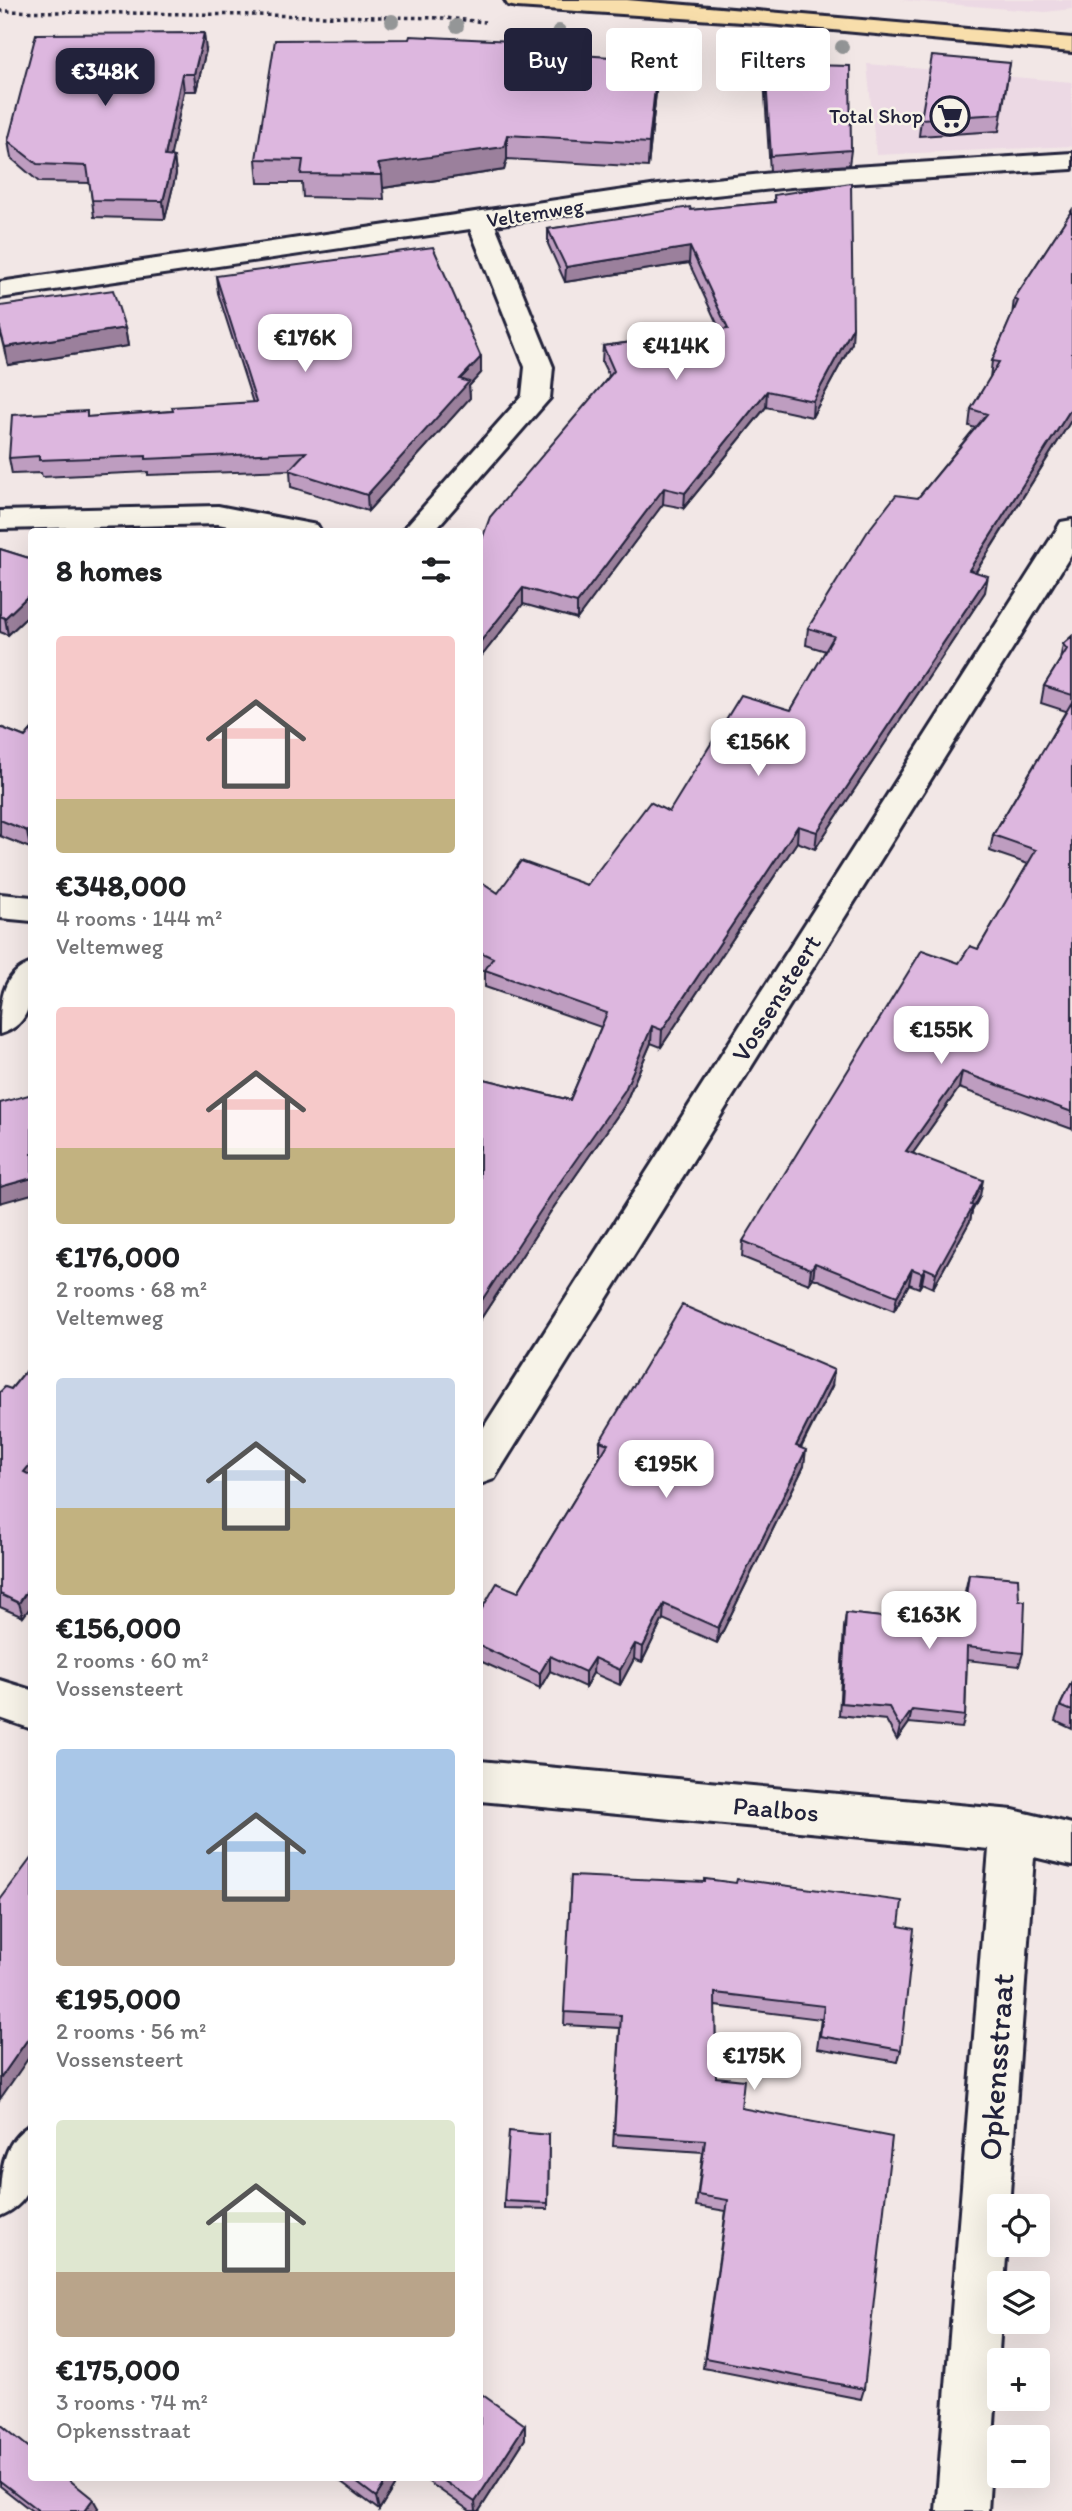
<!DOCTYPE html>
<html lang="en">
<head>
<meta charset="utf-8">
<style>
  body { margin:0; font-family:Itim,sans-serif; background:#f6f6f6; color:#202124; height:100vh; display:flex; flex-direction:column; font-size:26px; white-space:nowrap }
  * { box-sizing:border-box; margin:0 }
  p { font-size:23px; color:#757577 }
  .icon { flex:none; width:38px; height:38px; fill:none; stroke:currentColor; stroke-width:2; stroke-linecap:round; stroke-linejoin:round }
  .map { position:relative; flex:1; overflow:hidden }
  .drawer { position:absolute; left:28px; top:528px; width:455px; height:1953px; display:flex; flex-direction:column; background:#fff; border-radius:7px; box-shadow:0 7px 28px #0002 }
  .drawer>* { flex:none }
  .guide { position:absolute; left:504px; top:28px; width:462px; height:63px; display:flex; gap:14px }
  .tools { position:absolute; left:987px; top:2194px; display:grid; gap:14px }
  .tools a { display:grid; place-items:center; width:63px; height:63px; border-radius:7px; background:#fff; box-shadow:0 7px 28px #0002; font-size:35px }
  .price { position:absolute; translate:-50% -60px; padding:0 16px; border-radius:14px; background:#fff; color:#222; font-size:23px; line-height:46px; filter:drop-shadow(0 2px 4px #0008) }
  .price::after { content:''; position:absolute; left:50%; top:42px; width:21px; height:16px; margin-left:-10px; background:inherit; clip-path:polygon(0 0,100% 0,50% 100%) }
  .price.current { background:#22223b; color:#fff }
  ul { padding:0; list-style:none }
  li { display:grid; align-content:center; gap:14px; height:371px; padding:0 28px }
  li span { display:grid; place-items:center; height:217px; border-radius:7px; color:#555 }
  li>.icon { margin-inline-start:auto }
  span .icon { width:126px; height:126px; fill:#fffc; stroke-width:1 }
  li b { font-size:30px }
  h2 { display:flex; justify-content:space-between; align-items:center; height:84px; padding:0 28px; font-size:30px }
  .tag { padding:0 24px; border-radius:7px; background:#fff; box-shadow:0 7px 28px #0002; font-size:24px; line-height:63px }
  .tag.current { background:#22223b; color:#fff }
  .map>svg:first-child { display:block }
</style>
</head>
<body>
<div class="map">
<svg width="1072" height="2511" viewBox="0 0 1072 2511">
  <rect width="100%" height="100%" fill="#f2e7e6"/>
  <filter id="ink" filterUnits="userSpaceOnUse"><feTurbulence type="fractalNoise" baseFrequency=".0143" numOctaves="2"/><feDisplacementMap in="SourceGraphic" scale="14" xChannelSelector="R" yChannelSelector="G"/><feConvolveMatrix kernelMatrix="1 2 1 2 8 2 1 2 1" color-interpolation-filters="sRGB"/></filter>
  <g filter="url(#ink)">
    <path fill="#ecd9e4" d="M900 0H1072V9L1045 12Z
      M867 64 1072 82V146L876 155Z"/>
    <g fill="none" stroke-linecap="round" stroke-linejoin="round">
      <g stroke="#22223b" stroke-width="6">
        <path id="minor" d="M1072 153V169L791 187 658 201 495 225 553 367 550 398 433 532H401L522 396 525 367 470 229 0 298V282L658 185 791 171Z
          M218 506 306 523 317 525 321 532H258L218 524 0 529V511Z
          M1072 520V553L494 1479 480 1484V1433L1057 529 1061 522Z
          M0 894 32 897V921L0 918Z
          M32 963C32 993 34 1024 0 1034 0 1005 0 973 32 963Z
          M0 1680 32 1690V1729L0 1718Z
          M480 1761 1013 1810 1072 1824V1866L1034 1857 1009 2207H999V2245H1007L1004 2284H999L1001 2322 988 2511H936L989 1849 480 1801Z
          M32 2124C32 2163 43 2198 0 2216 0 2177 0 2141 32 2124Z"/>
      </g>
      <g stroke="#22223b" stroke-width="6">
        <path id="primary" d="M505 0H627L1072 38V52L757 23 517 7 508 5Z"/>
      </g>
      <path stroke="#22223b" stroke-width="3.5" stroke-dasharray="3.5 3.5" stroke-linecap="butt" d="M0 11 445 18 485 22"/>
      <use href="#minor" fill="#f7f3e8" fill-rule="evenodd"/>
      <use href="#primary" fill="#f8deab" fill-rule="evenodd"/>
    </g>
    <g fill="#949697">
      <circle cx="392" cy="21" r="7"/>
      <circle cx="457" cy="26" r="7"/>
      <circle cx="559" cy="31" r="7"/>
      <circle cx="769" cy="41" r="7"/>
      <circle cx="842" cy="47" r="7"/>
    </g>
    <path fill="#be9dc0" stroke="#22223b" stroke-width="2" d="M206 50 196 91H184L170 156 174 157 176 174 165 219 94 217 90 183 39 182 11 158 8 141Z
      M535 52 657 83 648 167 507 159 504 170 383 188 384 199 303 197 302 183H258L256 159Z
      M1010 63 999 131 919 136 921 119Z
      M765 64 851 150 849 165 770 171 764 79Z
      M774 195 852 343 812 417 766 407 684 508 663 504 577 619 523 604 480 658V545L609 376 602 362 603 346 720 330 689 263 565 282 548 244V229L691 210 774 202Z
      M1072 210V419L976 572 985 592 815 849 797 842 661 1047 651 1043 624 1106 551 1211 480 1320V1078L570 1100 601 1027 485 987V971L480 969V881L498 893 587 885 669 812 791 710 826 651 806 645 808 628 918 498 975 428 969 426 971 409 990 378 992 361 1012 316 1014 299Z
      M216 276 481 373 469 386 470 398 368 511 291 487 290 470 148 475V472L42 477 41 473 12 474 9 458 88 417 173 411 253 403 218 293Z
      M0 306 125 328 128 346 8 365 0 333Z
      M0 549 32 559V612L8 635 0 632Z
      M1072 636V1129L959 1088 913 1153 980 1196 972 1211 970 1221 933 1288 922 1283 919 1288 909 1284 894 1311 813 1278 809 1284 742 1257 743 1241 959 963 978 949 1028 864 990 851 993 835 1066 711 1041 703 1044 686 1060 660 1063 644Z
      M0 727 25 737 32 729V846L30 848 0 836Z
      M32 1363V1605L23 1617 0 1607V1392L11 1389Z
      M832 1386 801 1448 804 1466 717 1643 663 1619 642 1662 634 1659 620 1685 593 1673 585 1687 550 1671 540 1688 480 1661V1612L518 1592 600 1457V1441Z
      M969 1574 1019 1600 1023 1653 1019 1666 967 1660 965 1716 962 1728 909 1723 897 1740 886 1720 839 1715 844 1627 846 1613 958 1626 959 1609 962 1596H964Z
      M1072 1681V1729L1055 1721 1060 1706Z
      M571 1876 899 1926 901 2050 898 2062 817 2048 821 2019 715 2006 716 2077 741 2108 864 2389 861 2399 703 2368 726 2211 696 2206 703 2152 613 2146 620 2028 564 2025Z
      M549 2135 548 2209 504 2208V2201Z
      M0 2424 98 2508 96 2511H32L0 2486Z
      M525 2439 479 2511H470L423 2478H480Z
      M336 2478H399L379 2510Z"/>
    <path fill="#9b809c" stroke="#22223b" stroke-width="2" d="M204 33 206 50 196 91 194 74Z
      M658 60 657 83 648 167 649 143Z
      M182 74 184 91 167 174 165 156Z
      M507 135V159L504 170 383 188 382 175 378 164Z
      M174 157 176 174 165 219 163 201Z
      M690 247 689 263 565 282 566 267Z
      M853 327 852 343 812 417 813 401Z
      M125 328 128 346 8 365 5 347Z
      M481 357V373L469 386 470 398 368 511 367 495 460 379Z
      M767 391 766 407 684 508 685 493Z
      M1072 407V419L966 587 969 570Z
      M664 488 663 504 577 619V603Z
      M988 576 985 592 815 849 817 832Z
      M523 588V604L480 658V642Z
      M32 592V612L8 635 5 618Z
      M32 826V846L30 848 27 831Z
      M798 826 797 842 661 1047 662 1030Z
      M652 1026 651 1043 624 1106 551 1211 480 1320V1303Z
      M962 1072 959 1088 903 1167 906 1151Z
      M32 1178V1194L0 1203V1187Z
      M983 1180 980 1196 972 1211 970 1221 933 1288 936 1273Z
      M815 1263 813 1278 809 1284 811 1269Z
      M925 1268 922 1283 919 1288 922 1273Z
      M912 1269 909 1284 894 1311 897 1296Z
      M834 1370 832 1386 793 1462 796 1446Z
      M806 1450 804 1466 717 1643 718 1628Z
      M32 1462V1483L24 1472Z
      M29 1588 32 1598V1605L23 1617 19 1603Z
      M664 1604 663 1619 642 1662 643 1647Z
      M635 1644 634 1659 620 1685V1670Z
      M550 1656V1671L540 1688V1673Z
      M594 1658 593 1673 585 1687V1672Z
      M912 1710 909 1723 897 1740 900 1727Z
      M32 2033V2053L0 2099V2079Z
      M525 2425V2439L479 2511H476L475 2502Z
      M388 2478H399L379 2510 376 2497Z
      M93 2499 98 2508 96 2511H84Z"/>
    <path fill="#ddb7df" stroke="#22223b" stroke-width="2" d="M204 33 194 74H182L165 156 174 157 163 201 92 200 87 166 37 164 8 141 36 34Z
      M410 36 535 42 533 52 658 60 649 143 507 135 504 147 378 164 382 175 301 174 303 160 256 159 275 40 409 39Z
      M932 56 1010 63 1001 114 921 119Z
      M765 64 850 66 851 150 771 156Z
      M851 183 853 327 813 401 767 391 685 493 664 488 577 603 523 588 480 642V545L490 517 614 371 603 346 728 329 690 247 566 267 548 229 690 207 691 210 775 202 774 195Z
      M1072 210V407L969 570 988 576 817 832 798 826 662 1030 652 1026 625 1090 551 1195 480 1303V1078L570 1100 607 1013 485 970 493 958 480 952V881L498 893 521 861 587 885 650 802 669 812 741 695 791 710 834 636 808 628 868 531 896 495 918 498 987 414 971 409 999 362 992 361 1018 301 1014 299Z
      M433 247 481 357 460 379 469 382 367 495 289 470 306 452 146 459V456L39 460V456L9 458 12 415 87 411V417L173 411 172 407 256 402 216 276Z
      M113 290 125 328 5 347 0 329V306Z
      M0 549 32 559V592L5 618 0 616Z
      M1072 636V695L1044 686 1067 649 1063 644Z
      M1072 702V1112L962 1072 906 1151 983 1180 971 1205 973 1206 936 1273 925 1268 922 1273 912 1269 897 1296 815 1263 811 1269 743 1241 922 950 959 963 970 946 978 949 1036 850 993 835Z
      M0 727 25 737 32 729V826L27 831 0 820Z
      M32 1094V1178L0 1187V1103Z
      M682 1305 834 1370 796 1446 806 1450 718 1628 664 1604 643 1647 635 1644 620 1670 594 1658 585 1672 550 1656 540 1673 480 1646V1612L497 1583 518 1592 608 1444 600 1441Z
      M32 1363V1462L24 1472 32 1476V1590L29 1588 19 1603 0 1594V1392L5 1387 11 1389Z
      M969 1574 1018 1578 1019 1600 1025 1601 1023 1653 967 1647 965 1716 912 1710 900 1727 889 1707 841 1703 846 1613 961 1626 962 1596H966Z
      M1072 1681V1711L1060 1706Z
      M32 1857V2033L0 2079V1900Z
      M571 1876 705 1882V1879L736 1883 737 1879 902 1901 899 1926 914 1929 901 2050 820 2036 824 2006 715 1993 716 2077 744 2080 741 2108 892 2137 864 2389 705 2358 728 2200 698 2195 705 2140 614 2134 621 2015 564 2012Z
      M509 2131 549 2135 548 2203 504 2201Z
      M480 2393 525 2425 475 2502 440 2478H480Z
      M0 2424 32 2450V2478H67L93 2499 84 2511H39L0 2481Z
      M351 2478H388L376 2497Z"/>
  </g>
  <defs>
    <g id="supermarket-ring" transform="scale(2.0125)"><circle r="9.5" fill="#f7f3e8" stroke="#22223b" stroke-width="1.5"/><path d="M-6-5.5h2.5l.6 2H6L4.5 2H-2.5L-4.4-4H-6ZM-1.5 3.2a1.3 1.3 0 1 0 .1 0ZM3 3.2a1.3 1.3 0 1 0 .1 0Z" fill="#22223b"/></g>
  </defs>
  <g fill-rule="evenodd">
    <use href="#supermarket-ring" x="950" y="116"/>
  </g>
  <g text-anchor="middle" stroke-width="5" stroke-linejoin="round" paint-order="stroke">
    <g font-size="21" fill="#22223b" stroke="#f7f3e8" text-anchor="end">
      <text x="923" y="123">Total Shop</text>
    </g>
    <g font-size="21" fill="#22223b" stroke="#f7f3e8">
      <text transform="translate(535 213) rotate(-9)" y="7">Veltemweg</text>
    </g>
    <g font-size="26" fill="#22223b" stroke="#f7f3e8">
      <text transform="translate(776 998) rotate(-58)" y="9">Vossensteert</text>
      <text transform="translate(776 1809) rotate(5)" y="9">Paalbos</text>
    </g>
    <g font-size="32" fill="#22223b" stroke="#f7f3e8">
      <text transform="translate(996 2067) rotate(-86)" y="11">Opkensstraat</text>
    </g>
  </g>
</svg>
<div class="tools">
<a><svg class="icon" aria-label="locate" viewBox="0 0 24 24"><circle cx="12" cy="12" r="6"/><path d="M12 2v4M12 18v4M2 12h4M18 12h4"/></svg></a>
<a><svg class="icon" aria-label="layers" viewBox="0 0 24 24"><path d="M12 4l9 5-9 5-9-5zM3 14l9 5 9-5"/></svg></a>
<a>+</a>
<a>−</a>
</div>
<b class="price current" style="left:105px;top:108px">€348K</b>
<b class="price" style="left:305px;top:374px">€176K</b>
<b class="price" style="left:676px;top:382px">€414K</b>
<b class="price" style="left:758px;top:778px">€156K</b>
<b class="price" style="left:941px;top:1066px">€155K</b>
<b class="price" style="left:666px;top:1500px">€195K</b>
<b class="price" style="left:929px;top:1651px">€163K</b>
<b class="price" style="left:754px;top:2092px">€175K</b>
<div class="guide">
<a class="tag current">Buy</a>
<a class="tag">Rent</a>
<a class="tag">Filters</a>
</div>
<section class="drawer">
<h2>8 homes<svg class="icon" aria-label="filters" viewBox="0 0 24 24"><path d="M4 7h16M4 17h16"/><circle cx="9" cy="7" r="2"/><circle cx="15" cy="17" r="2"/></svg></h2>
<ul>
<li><span style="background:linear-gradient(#f6c9c9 75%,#c2b280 0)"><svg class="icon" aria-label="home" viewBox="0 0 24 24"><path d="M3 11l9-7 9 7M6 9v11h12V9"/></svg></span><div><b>€348,000</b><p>4 rooms · 144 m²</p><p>Veltemweg</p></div></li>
<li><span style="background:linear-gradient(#f6c9c9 65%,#c2b280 0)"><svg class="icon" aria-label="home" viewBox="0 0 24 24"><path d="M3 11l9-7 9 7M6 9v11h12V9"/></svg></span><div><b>€176,000</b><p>2 rooms · 68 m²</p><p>Veltemweg</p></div></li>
<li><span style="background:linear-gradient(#c9d6e8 60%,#c2b280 0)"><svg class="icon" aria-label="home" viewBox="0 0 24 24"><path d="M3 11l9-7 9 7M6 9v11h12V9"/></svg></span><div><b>€156,000</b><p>2 rooms · 60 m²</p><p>Vossensteert</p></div></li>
<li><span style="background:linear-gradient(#a9c7e8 65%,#b9a48a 0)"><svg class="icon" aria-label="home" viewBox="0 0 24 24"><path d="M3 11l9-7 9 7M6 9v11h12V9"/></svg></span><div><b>€195,000</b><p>2 rooms · 56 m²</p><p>Vossensteert</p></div></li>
<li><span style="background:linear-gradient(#dfe7d0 70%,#b9a48a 0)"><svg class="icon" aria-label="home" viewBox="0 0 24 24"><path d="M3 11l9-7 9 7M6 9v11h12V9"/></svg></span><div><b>€175,000</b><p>3 rooms · 74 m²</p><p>Opkensstraat</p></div></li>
</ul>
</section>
</div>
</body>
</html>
